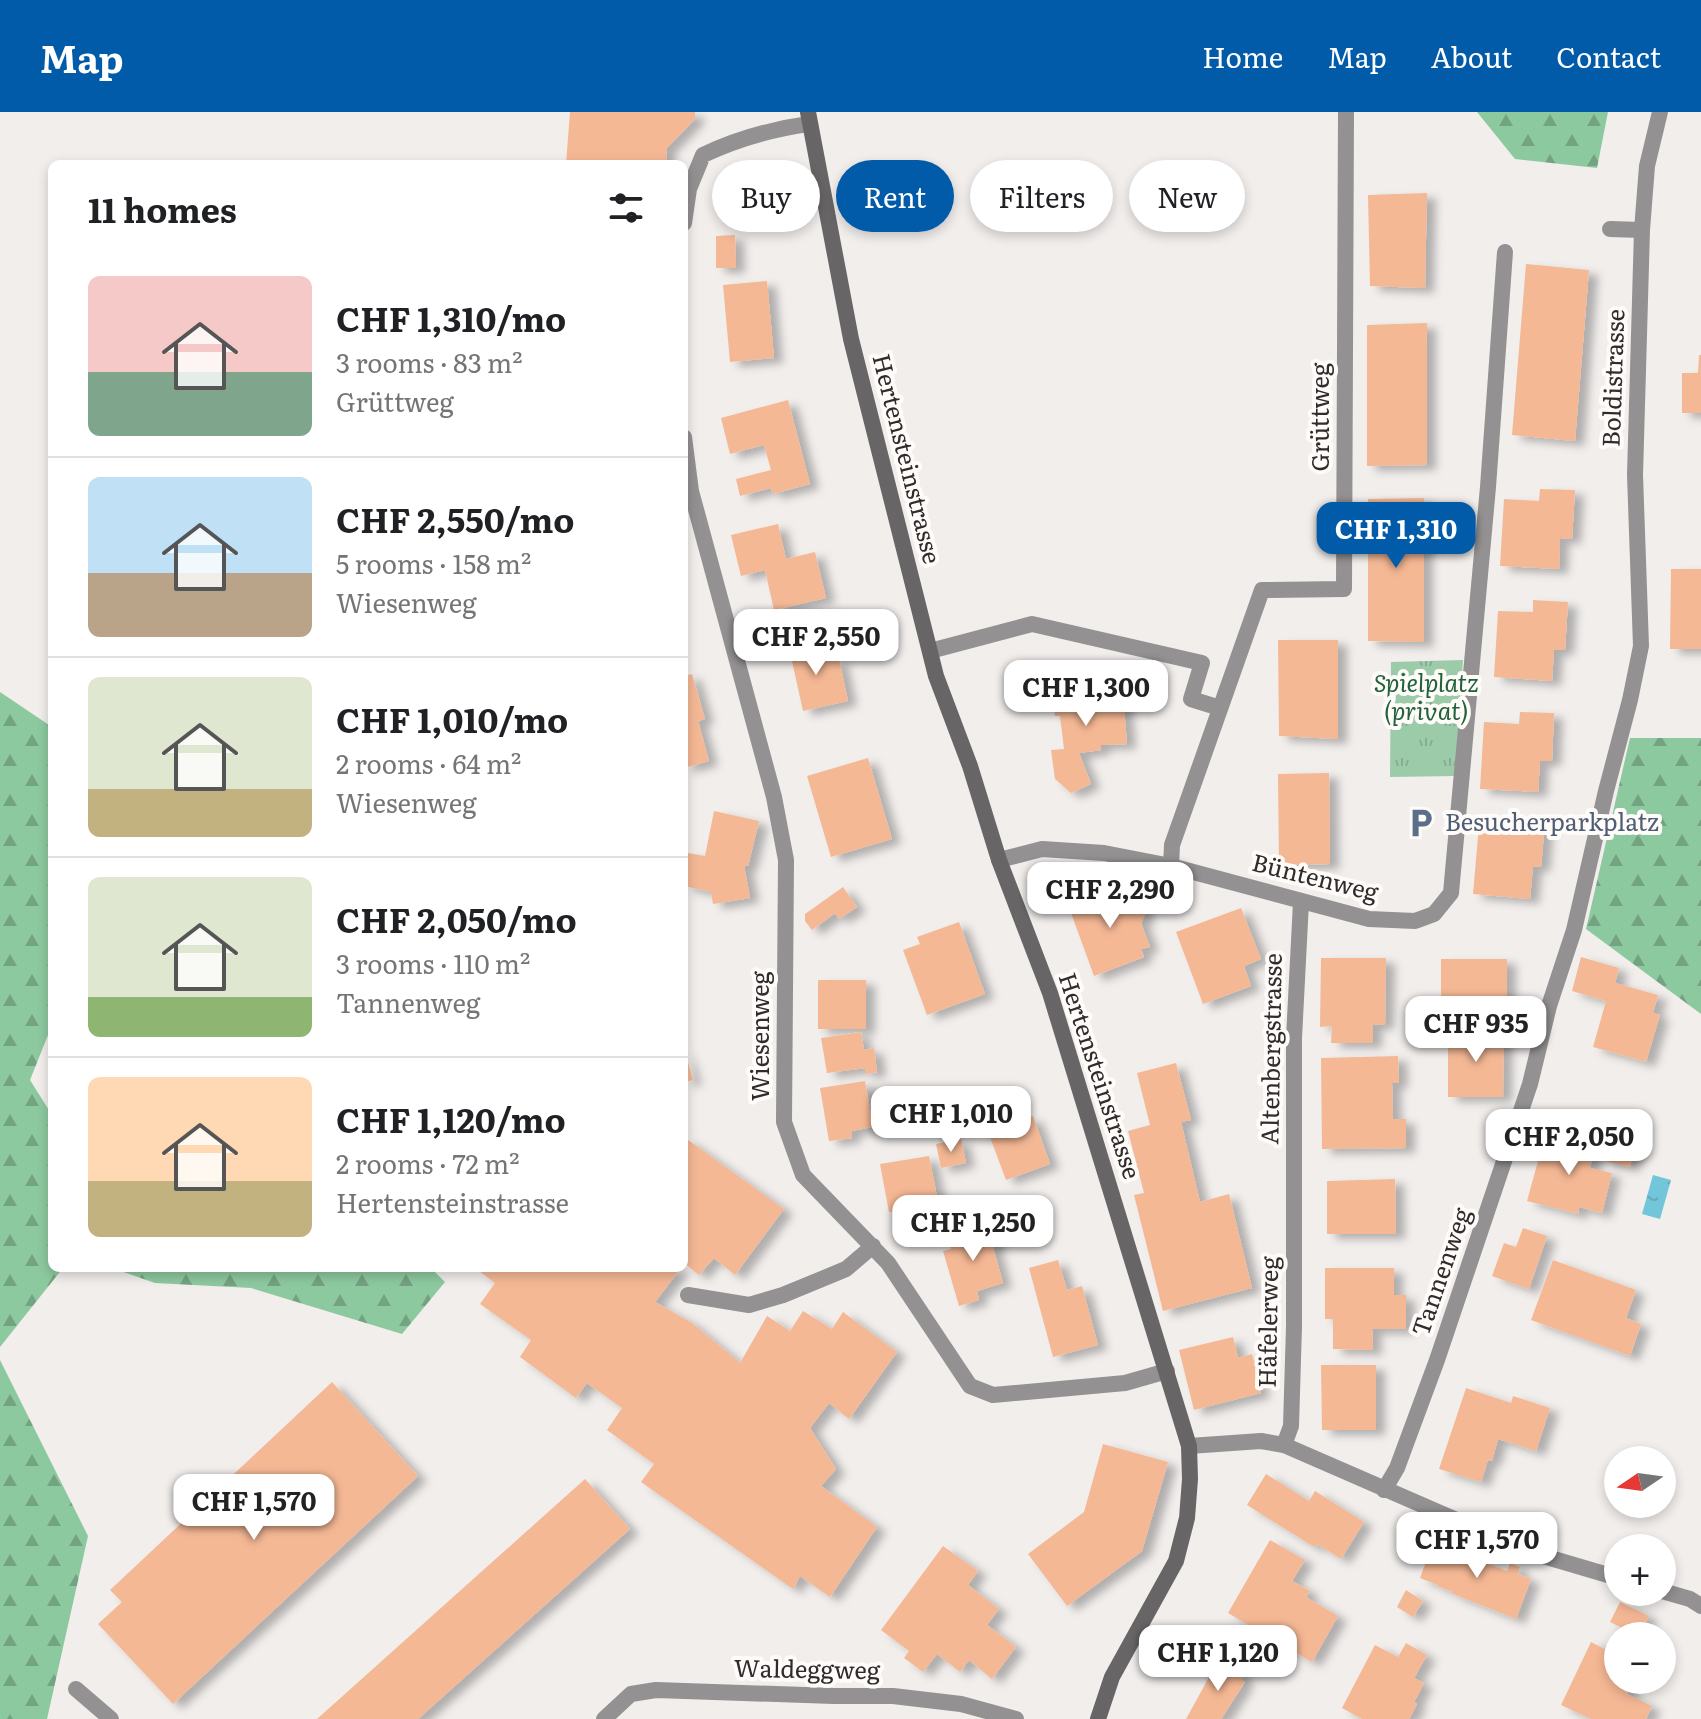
<!DOCTYPE html>
<html lang="en">
<head>
<meta charset="utf-8">
<style>
  body { margin:0; font-family:Literata,serif; background:#f2f2f2; color:#202124; height:100vh; display:flex; flex-direction:column; font-size:30px; white-space:nowrap }
  * { box-sizing:border-box; margin:0 }
  p { font-size:26px; color:#757577 }
  .icon { flex:none; width:44px; height:44px; fill:none; stroke:currentColor; stroke-width:2; stroke-linecap:round; stroke-linejoin:round }
  .map { position:relative; flex:1; overflow:hidden }
  .sheet { position:absolute; left:48px; top:48px; width:640px; height:1112px; display:flex; flex-direction:column; background:#fff; border-radius:12px; box-shadow:0 4px 12px #0003 }
  .sheet>* { flex:none }
  .hud { position:absolute; left:712px; top:48px; width:760px; height:72px; display:flex; gap:16px }
  .needle { width:52px; rotate:257deg }
  .controls { position:absolute; left:1604px; top:1334px; display:grid; gap:16px }
  .controls a { display:grid; place-items:center; width:72px; height:72px; border-radius:50%; background:#fff; box-shadow:0 4px 12px #0003; font-size:40px }
  .price { position:absolute; translate:-50% -68px; padding:0 18px; border-radius:16px; background:#fff; color:#222; font-size:26px; line-height:52px; filter:drop-shadow(0 2px 4px #0008) }
  .price::after { content:''; position:absolute; left:50%; top:48px; width:24px; height:18px; margin-left:-12px; background:inherit; clip-path:polygon(0 0,100% 0,50% 100%) }
  .price.current { background:#025ba9; color:#fff }
  ul { padding:0; list-style:none }
  li { display:flex; align-items:center; gap:24px; height:200px; padding:0 40px }
  li+li { border-top:2px solid #e0e0e0 }
  li span { display:grid; place-items:center; flex:none; width:224px; height:160px; border-radius:12px; color:#555 }
  li>.icon { margin-inline-start:auto }
  span .icon { width:96px; height:96px; fill:#fffc; stroke-width:1 }
  li b { font-size:34px }
  h2 { display:flex; justify-content:space-between; align-items:center; height:96px; padding:0 40px; font-size:34px }
  .chip { padding:0 28px; border-radius:36px; background:#fff; box-shadow:0 4px 12px #0003; font-size:28px; line-height:72px }
  .chip.current { background:#025ba9; color:#fff }
  header { display:flex; align-items:center; gap:48px; box-sizing:border-box; height:112px; padding:0 40px; background:#025ba9; color:#fff }
  header strong { font-size:38px }
  nav { display:flex; gap:44px; margin-inline-start:auto; font-size:28px }
  .map>svg:first-child { display:block }
</style>
</head>
<body>
<header>
<strong>Map</strong>
<nav><a>Home</a><a>Map</a><a>About</a><a>Contact</a></nav>
</header>
<div class="map">
<svg width="1701" height="1607" viewBox="0 0 1701 1607">
  <defs>
    <pattern id="forest-firs" width="22" height="20" patternUnits="userSpaceOnUse" patternTransform="scale(2)"><rect width="22" height="20" fill="#8dc99f"/><path d="M5 1l3.5 6h-7zM16 11l3.5 6h-7z" fill="#74a382"/></pattern>
    <pattern id="park-tufts" width="24" height="20" patternUnits="userSpaceOnUse" patternTransform="scale(2)"><rect width="24" height="20" fill="#9ccbaa"/><path d="M3 7l-1-3M5 7V3M7 7l1-3M15 17l-1-3M17 17v-4M19 17l1-3" fill="none" stroke="#87ae92"/></pattern>
    <pattern id="water-ripples" width="26" height="14" patternUnits="userSpaceOnUse" patternTransform="scale(2)"><rect width="26" height="14" fill="#73c5da"/><path d="M2 4q2-2 4 0t4 0M15 11q2-2 4 0t4 0" fill="none" stroke="#64a9bb"/></pattern>
    <filter id="shadow"><feDropShadow dx="9" dy="5" stdDeviation="4" flood-color="#0004"/></filter>
  </defs>
  <rect width="100%" height="100%" fill="#f1eeec"/>
  <path fill="url(#forest-firs)" d="M1477 0H1608L1597 56 1515 47Z
    M0 580 52 615V913L30 968 52 1003V1156H63L0 1235Z
    M1630 626H1701V902L1586 817Z
    M112 1156H431L445 1170 402 1222 251 1176 155 1171Z
    M0 1248 88 1424 47 1607H0Z"/>
  <path fill="url(#park-tufts)" d="M1463 548 1455 664 1390 665 1391 550Z"/>
  <path fill="url(#water-ripples)" d="M1653 1063 1671 1068 1660 1107 1642 1102Z"/>
  <path fill="#f5b895" filter="url(#shadow)" d="M570 0H695V7L667 36 666 52H566Z
    M735 68 772 71 770 101 733 98Z
    M1427 81 1425 176 1370 174 1368 83Z
    M735 123 736 156H716V124Z
    M1526 152 1589 158 1575 329 1512 323Z
    M767 169 774 246 730 250 723 173Z
    M1427 211V353L1367 354V213Z
    M1699 243H1701V301H1682V261H1698Z
    M788 288 810 372 773 382 771 376 740 384 736 367 771 358 764 333 730 342 721 306Z
    M1540 377 1575 378 1572 427 1560 426 1559 457 1500 454 1504 387 1539 389Z
    M1424 386V530L1368 529V387Z
    M778 412 786 447 815 440 826 486 774 498 765 458 741 464 731 423Z
    M1671 457H1701V537H1670Z
    M1533 488 1568 490 1565 538H1554L1552 569 1494 565 1498 499 1533 500Z
    M814 525 820 551 839 547 848 589 803 599 788 531Z
    M1278 528H1338V627L1279 624Z
    M692 562 705 607 698 609 709 649 684 656V564Z
    M1122 570 1127 632 1101 633V638L1079 641 1091 672 1071 681 1055 667 1051 638 1064 637 1060 604H1055L1052 578Z
    M1520 600 1554 601 1552 649H1540L1538 680 1480 677 1484 610 1519 612Z
    M868 646 892 727 831 745 807 664Z
    M1329 661 1330 752 1279 753 1278 662Z
    M714 699 759 709 748 754 744 753 750 786 713 792 711 780 684 774V762L688 741 705 744Z
    M1512 707 1545 710 1541 755 1533 754 1530 787 1473 782 1479 713 1511 716Z
    M843 775 857 795 839 807 835 801 812 818 805 809V802Z
    M1096 778 1101 791 1127 781 1140 787 1146 801 1141 811 1150 835 1141 837 1144 845 1094 864 1071 801 1077 799 1073 787Z
    M1241 796 1261 847 1244 854 1251 874 1203 892 1176 820Z
    M959 810 985 882 927 903 903 838 920 832 917 825Z
    M1581 845 1619 856 1615 871 1658 883 1653 901 1660 903 1646 950 1593 935 1606 889 1572 879Z
    M1321 846H1386L1385 913 1373 912V931H1331L1332 914 1320 915Z
    M1441 847H1507V900L1441 901Z
    M818 868H866V917H818Z
    M1448 918 1504 919 1503 985H1448Z
    M861 920 864 938 874 936 877 960 865 962V956L827 961 821 926Z
    M684 935 693 968 684 970Z
    M1398 944 1399 971H1392L1393 1007H1406V1036L1322 1037 1321 946Z
    M1176 951 1191 1008 1181 1010 1200 1090 1229 1082 1252 1176 1163 1199 1134 1083 1144 1081 1128 1019 1150 1013 1137 961Z
    M865 969 873 1015 851 1019 852 1026 829 1029 820 976Z
    M1005 993 1012 1012 1033 1004 1050 1052 1006 1068 990 1025 987 1026 978 1003Z
    M1546 1020 1596 1033 1590 1056 1612 1061 1602 1101 1579 1095 1578 1102 1527 1089Z
    M1611 1024 1636 1030 1630 1055 1604 1049Z
    M684 1025 784 1097 735 1163 714 1146 699 1163 684 1151Z
    M961 1027 966 1051 941 1056 936 1032Z
    M929 1044 938 1090 948 1105 920 1123 909 1106 898 1107 896 1099 889 1100 880 1052Z
    M1395 1067 1396 1122H1327V1069Z
    M990 1110 997 1134 993 1135 1003 1171 977 1179 979 1188 959 1194 943 1139 951 1137 949 1131 959 1128 956 1120Z
    M1523 1116 1547 1124 1529 1177 1492 1164 1504 1131 1516 1135Z
    M1058 1148 1067 1178 1082 1174 1098 1233 1053 1245 1029 1156Z
    M1553 1148 1636 1178 1626 1206 1641 1212 1630 1244 1531 1208Z
    M481 1156H681L655 1190 692 1211 740 1251 767 1204 790 1219 803 1199 832 1217 843 1200 897 1240 849 1307 829 1291 810 1316 836 1357 821 1374 877 1415 830 1485 800 1464 793 1477 641 1370 654 1352 607 1318 622 1296 587 1271 576 1286 520 1245 531 1228 480 1192 495 1171 479 1159Z
    M1325 1156H1394V1183H1406V1217H1372L1373 1238 1333 1237V1207H1325Z
    M1233 1225 1238 1246 1252 1242 1261 1281 1194 1298 1179 1238Z
    M1321 1253H1376V1318H1322Z
    M332 1270 418 1364 173 1592 98 1512 122 1490 110 1478Z
    M1466 1276 1511 1291 1513 1284 1550 1296 1536 1339 1498 1327 1492 1349 1488 1348 1481 1370 1439 1357Z
    M1103 1332 1168 1350 1142 1439 1067 1494 1028 1442 1084 1400Z
    M1266 1362 1309 1389 1315 1379 1364 1410 1341 1447 1317 1432 1314 1435 1247 1393Z
    M585 1367 630 1417 418 1607H317Z
    M1270 1428 1305 1448 1292 1469 1310 1479 1306 1485 1338 1504 1312 1550 1228 1501Z
    M1433 1431 1507 1459 1510 1451 1520 1455 1518 1462 1531 1467 1516 1507 1453 1482V1480L1437 1474 1438 1473 1420 1466Z
    M943 1434 978 1459 968 1473 999 1497 987 1513 1016 1535 992 1567 969 1548 960 1560 937 1542 923 1560 904 1546 909 1539 881 1518Z
    M1406 1478 1423 1489 1413 1505 1397 1495Z
    M1620 1490 1649 1504 1639 1524 1610 1510Z
    M1591 1530 1618 1544V1568H1633L1627 1582 1652 1594 1646 1607H1591L1561 1593Z
    M1406 1531 1427 1543 1414 1566 1424 1571 1414 1590 1417 1592 1409 1607H1362L1342 1596 1375 1533 1398 1545Z
    M1219 1547 1245 1563 1241 1568 1245 1570 1221 1607H1186Z"/>
  <g fill="none" stroke-linecap="round" stroke-linejoin="round">
    <path stroke="#939191" stroke-width="16" d="M1610 117 1642 118
      M930 539 1032 512 1202 551 1191 587 1220 596"/>
    <path stroke="#939191" stroke-width="16" d="M684 111 689 77 703 43C737 27 772 17 809 12
      M684 325 691 379 774 685 786 748 784 1010 803 1063 888 1151 970 1274 993 1283 1125 1271 1167 1259
      M999 748 1042 737 1104 741 1171 754 1369 807 1415 809 1434 802 1451 781 1488 375 1505 140
      M1171 754 1172 733 1262 478 1344 477 1346 0
      M688 1183 749 1193 783 1183 846 1157 873 1134
      M1284 1333 1291 1314 1294 1214V926L1301 790
      M1189 1334 1261 1329 1284 1333 1530 1440 1618 1466
      M1384 1378 1397 1356 1437 1248 1530 972 1549 894 1574 818 1606 679 1630 588 1641 534 1635 363 1642 118 1647 54 1660 0
      M1662 1479 1690 1487 1701 1494
      M76 1577 111 1607
      M604 1607 631 1582 656 1578 834 1584H893L961 1592 1016 1607"/>
    <path stroke="#676566" stroke-width="16" d="M808 0 851 227 936 564 970 654 999 748 1050 881 1189 1334 1190 1367 1187 1406 1176 1449 1112 1565 1098 1607"/>
  </g>
  <defs>
    <g id="parking-bare" transform="scale(2.4)"><path d="M-3.5-5.5H1a3.5 3.5 0 0 1 0 7H-1V5.5H-3.5ZM-1-3.4V-.6H.8a1.4 1.4 0 0 0 0-2.8Z" fill="#5c6f8a" stroke="#fefbf9" stroke-width="2.5" paint-order="stroke"/></g>
  </defs>
  <g fill-rule="evenodd">
    <use href="#parking-bare" x="1421" y="711"/>
  </g>
  <g text-anchor="middle" stroke-width="8" stroke-linejoin="round" paint-order="stroke">
    <g font-size="24" fill="#2e2c2c" stroke="#fefbf9">
      <text transform="translate(1614 266) rotate(-88)" y="8">Boldistrasse</text>
      <text transform="translate(1321 305) rotate(-90)" y="8">Grüttweg</text>
      <text transform="translate(906 347) rotate(76)" y="8">Hertensteinstrasse</text>
      <text transform="translate(1315 766) rotate(14)" y="8">Büntenweg</text>
      <text transform="translate(761 924) rotate(-90)" y="8">Wiesenweg</text>
      <text transform="translate(1272 937) rotate(-89)" y="8">Altenbergstrasse</text>
      <text transform="translate(1099 964) rotate(72)" y="8">Hertensteinstrasse</text>
      <text transform="translate(1442 1160) rotate(-71)" y="8">Tannenweg</text>
      <text transform="translate(1269 1210) rotate(-89)" y="8">Häfelerweg</text>
      <text transform="translate(807 1558) rotate(1)" y="8">Waldeggweg</text>
    </g>
    <g font-size="24" font-style="italic" fill="#21623b" stroke="#fefbf9">
      <text x="1426" y="580">Spielplatz<tspan x="1426" dy="28">(privat)</tspan></text>
    </g>
    <g font-size="24" fill="#4e5e75" stroke="#fefbf9" text-anchor="start">
      <text x="1445" y="719">Besucherparkplatz</text>
    </g>
  </g>
</svg>
<div class="controls">
<a><svg class="needle" viewBox="-14 -14 28 28"><path d="M0-13l5 13h-10z" fill="#e53935"/><path d="M0 13l5-13h-10z" fill="#757577"/></svg></a>
<a>+</a>
<a>−</a>
</div>
<b class="price current" style="left:1396px;top:458px">CHF 1,310</b>
<b class="price" style="left:816px;top:565px">CHF 2,550</b>
<b class="price" style="left:1086px;top:616px">CHF 1,300</b>
<b class="price" style="left:1110px;top:818px">CHF 2,290</b>
<b class="price" style="left:1476px;top:952px">CHF 935</b>
<b class="price" style="left:951px;top:1042px">CHF 1,010</b>
<b class="price" style="left:1569px;top:1065px">CHF 2,050</b>
<b class="price" style="left:973px;top:1151px">CHF 1,250</b>
<b class="price" style="left:254px;top:1430px">CHF 1,570</b>
<b class="price" style="left:1477px;top:1468px">CHF 1,570</b>
<b class="price" style="left:1218px;top:1581px">CHF 1,120</b>
<div class="hud">
<a class="chip">Buy</a>
<a class="chip current">Rent</a>
<a class="chip">Filters</a>
<a class="chip">New</a>
</div>
<section class="sheet">
<h2>11 homes<svg class="icon" aria-label="filters" viewBox="0 0 24 24"><path d="M4 7h16M4 17h16"/><circle cx="9" cy="7" r="2"/><circle cx="15" cy="17" r="2"/></svg></h2>
<ul>
<li><span style="background:linear-gradient(#f6c9c9 60%,#7fa58c 0)"><svg class="icon" aria-label="home" viewBox="0 0 24 24"><path d="M3 11l9-7 9 7M6 9v11h12V9"/></svg></span><div><b>CHF 1,310/mo</b><p>3 rooms · 83 m²</p><p>Grüttweg</p></div></li>
<li><span style="background:linear-gradient(#bfe0f5 60%,#b9a48a 0)"><svg class="icon" aria-label="home" viewBox="0 0 24 24"><path d="M3 11l9-7 9 7M6 9v11h12V9"/></svg></span><div><b>CHF 2,550/mo</b><p>5 rooms · 158 m²</p><p>Wiesenweg</p></div></li>
<li><span style="background:linear-gradient(#dfe7d0 70%,#c2b280 0)"><svg class="icon" aria-label="home" viewBox="0 0 24 24"><path d="M3 11l9-7 9 7M6 9v11h12V9"/></svg></span><div><b>CHF 1,010/mo</b><p>2 rooms · 64 m²</p><p>Wiesenweg</p></div></li>
<li><span style="background:linear-gradient(#dfe7d0 75%,#8fb573 0)"><svg class="icon" aria-label="home" viewBox="0 0 24 24"><path d="M3 11l9-7 9 7M6 9v11h12V9"/></svg></span><div><b>CHF 2,050/mo</b><p>3 rooms · 110 m²</p><p>Tannenweg</p></div></li>
<li><span style="background:linear-gradient(#ffd9b3 65%,#c2b280 0)"><svg class="icon" aria-label="home" viewBox="0 0 24 24"><path d="M3 11l9-7 9 7M6 9v11h12V9"/></svg></span><div><b>CHF 1,120/mo</b><p>2 rooms · 72 m²</p><p>Hertensteinstrasse</p></div></li>
</ul>
</section>
</div>
</body>
</html>
